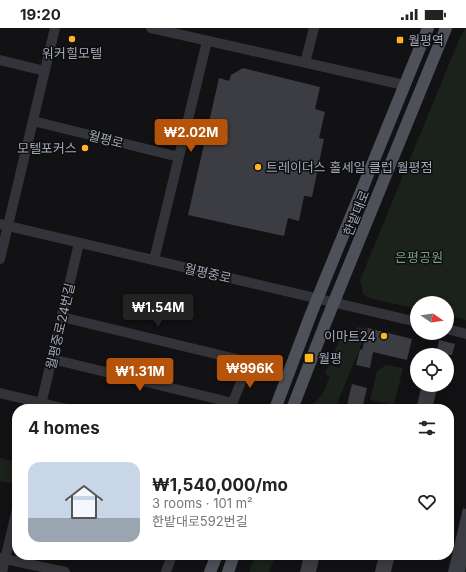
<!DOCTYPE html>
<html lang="en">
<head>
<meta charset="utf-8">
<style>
  body { margin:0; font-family:Inter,"Noto Sans KR",sans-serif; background:#f2f2f2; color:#222; height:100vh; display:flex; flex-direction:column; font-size:15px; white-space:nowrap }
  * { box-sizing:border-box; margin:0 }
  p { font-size:13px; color:#767676 }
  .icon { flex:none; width:22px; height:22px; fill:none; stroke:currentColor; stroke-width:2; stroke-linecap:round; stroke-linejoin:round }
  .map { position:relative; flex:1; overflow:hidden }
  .side { position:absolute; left:12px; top:376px; width:442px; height:156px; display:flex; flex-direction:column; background:#fff; border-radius:16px; box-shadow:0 2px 10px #0003 }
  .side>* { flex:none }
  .needle { width:26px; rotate:103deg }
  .tools { position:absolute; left:410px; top:268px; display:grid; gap:8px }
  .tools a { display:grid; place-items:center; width:44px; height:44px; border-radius:50%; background:#fff; box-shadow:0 2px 10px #0003; font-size:20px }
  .price { position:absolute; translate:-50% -34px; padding:0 9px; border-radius:4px; background:#b45309; color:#fff; font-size:13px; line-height:26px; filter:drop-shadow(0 1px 2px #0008) }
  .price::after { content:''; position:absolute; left:50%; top:24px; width:12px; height:9px; margin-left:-6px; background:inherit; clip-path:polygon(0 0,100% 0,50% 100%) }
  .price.on { background:#222; color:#fff }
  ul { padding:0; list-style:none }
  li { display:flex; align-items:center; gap:12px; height:100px; padding:0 16px }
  li span { display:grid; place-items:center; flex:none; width:112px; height:80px; border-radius:12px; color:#555 }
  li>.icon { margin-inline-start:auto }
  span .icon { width:48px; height:48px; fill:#fffc; stroke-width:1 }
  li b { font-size:17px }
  h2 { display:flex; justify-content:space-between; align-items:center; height:48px; padding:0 16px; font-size:17px }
  .status { display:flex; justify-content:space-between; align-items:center; height:28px; padding:0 20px; background:#fff; direction:ltr }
  .status svg { height:11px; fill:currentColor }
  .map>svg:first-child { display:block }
</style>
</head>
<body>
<div class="status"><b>19:20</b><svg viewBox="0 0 49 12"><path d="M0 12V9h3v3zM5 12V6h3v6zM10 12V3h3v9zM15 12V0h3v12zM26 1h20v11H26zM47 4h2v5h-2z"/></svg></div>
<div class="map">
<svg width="466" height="544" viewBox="0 0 466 544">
  <rect width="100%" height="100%" fill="#121214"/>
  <path fill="#1a221b" d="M466 0V292L447 287V275H417V281L369 270 363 266 360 252 461 7Z
    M357 299 368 300 335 381H308L322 367 330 348 325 346 329 336 339 340 342 333 332 329 340 311 350 314Z
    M386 337 403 340 394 377 370 372 377 343Z
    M0 430 17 434V457L0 453Z
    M256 527H276L269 544H249Z"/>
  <path fill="#3c3d42" d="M243 40 320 59 315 81 325 84 319 110 324 111 312 169 304 168 299 193 288 190 284 208 188 187 219 50 229 53 231 47Z
    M368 300 412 311 407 332 373 324 370 340 356 337 360 321 362 322Z
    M439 312 455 316 452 327H436Z
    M352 356 367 360 362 381H346Z
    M422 357H438L432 381H416Z
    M463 480 466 481V539L465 544H448Z
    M304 527H320L316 544H300Z
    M379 527H395L391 544H375Z"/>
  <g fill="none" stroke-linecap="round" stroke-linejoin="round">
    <path stroke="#333439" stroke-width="10" d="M151 0 404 57
      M0 32 45 43
      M305 35 314 0
      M33 93 179 129
      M0 196 417 294
      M0 231 55 0
      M154 232 207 13
      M62 289 249 334 230 381
      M447 301 466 306
      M52 331 233 375
      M0 365 67 381
      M40 381 79 215
      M0 530 65 544
      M2 544 17 481
      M166 544 172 527"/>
    <path stroke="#4f5159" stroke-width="12" d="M275 381 311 286 428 0
      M292 381 327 291 446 0
      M210 544 217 527
      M228 544 234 527"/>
  </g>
  <g fill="#ffb520" stroke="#0d0d0f" stroke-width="1.5">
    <circle cx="72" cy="11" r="4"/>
    <rect x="396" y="8" width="8" height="8" rx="2"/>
    <circle cx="85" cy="120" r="4"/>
    <circle cx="258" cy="139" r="4"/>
    <circle cx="384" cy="308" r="4"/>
    <rect x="304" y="325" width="10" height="10" rx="2"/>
  </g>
  <g text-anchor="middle" stroke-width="3" stroke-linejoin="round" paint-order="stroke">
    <g font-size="13" fill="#a3a9b6" stroke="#0d0d0f" text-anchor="start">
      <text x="408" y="17">월평역</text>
      <text x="72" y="30" text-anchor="middle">워커힐모텔</text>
      <text x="77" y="125" text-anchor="end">모텔포커스</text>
      <text x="266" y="144">트레이더스 홀세일 클럽 월평점</text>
      <text x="376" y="313" text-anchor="end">이마트24</text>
      <text x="318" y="335">월평</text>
    </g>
    <g font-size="13" fill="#a3a9b6" stroke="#0d0d0f">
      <text transform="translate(106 111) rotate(14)" y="5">월평로</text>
      <text transform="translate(356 185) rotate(-68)" y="5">한밭대로</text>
      <text transform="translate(208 245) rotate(13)" y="5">월평중로</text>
      <text transform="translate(60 298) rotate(-77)" y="5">월평중로24번길</text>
    </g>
    <g font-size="13" fill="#78a27b" stroke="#0d0d0f">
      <text x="419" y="234">은평공원</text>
    </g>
  </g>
</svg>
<div class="tools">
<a><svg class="needle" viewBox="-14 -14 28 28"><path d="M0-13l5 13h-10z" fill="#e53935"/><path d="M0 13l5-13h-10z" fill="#767676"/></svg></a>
<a><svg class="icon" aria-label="locate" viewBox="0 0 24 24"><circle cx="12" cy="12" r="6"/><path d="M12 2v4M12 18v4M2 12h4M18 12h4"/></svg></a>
</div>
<b class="price" style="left:191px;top:125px">₩2.02M</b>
<b class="price on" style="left:158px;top:300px">₩1.54M</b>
<b class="price" style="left:250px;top:361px">₩996K</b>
<b class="price" style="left:140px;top:364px">₩1.31M</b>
<section class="side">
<h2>4 homes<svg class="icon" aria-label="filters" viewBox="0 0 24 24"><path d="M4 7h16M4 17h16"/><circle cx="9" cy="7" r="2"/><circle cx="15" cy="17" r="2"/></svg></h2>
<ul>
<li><span style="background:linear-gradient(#c9d6e8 70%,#9aa5b1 0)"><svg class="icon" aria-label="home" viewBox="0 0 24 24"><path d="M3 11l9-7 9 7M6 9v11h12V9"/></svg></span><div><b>₩1,540,000/mo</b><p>3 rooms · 101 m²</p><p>한밭대로592번길</p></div><svg class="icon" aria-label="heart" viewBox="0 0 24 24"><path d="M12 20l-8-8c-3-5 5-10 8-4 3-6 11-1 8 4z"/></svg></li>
</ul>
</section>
</div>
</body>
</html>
